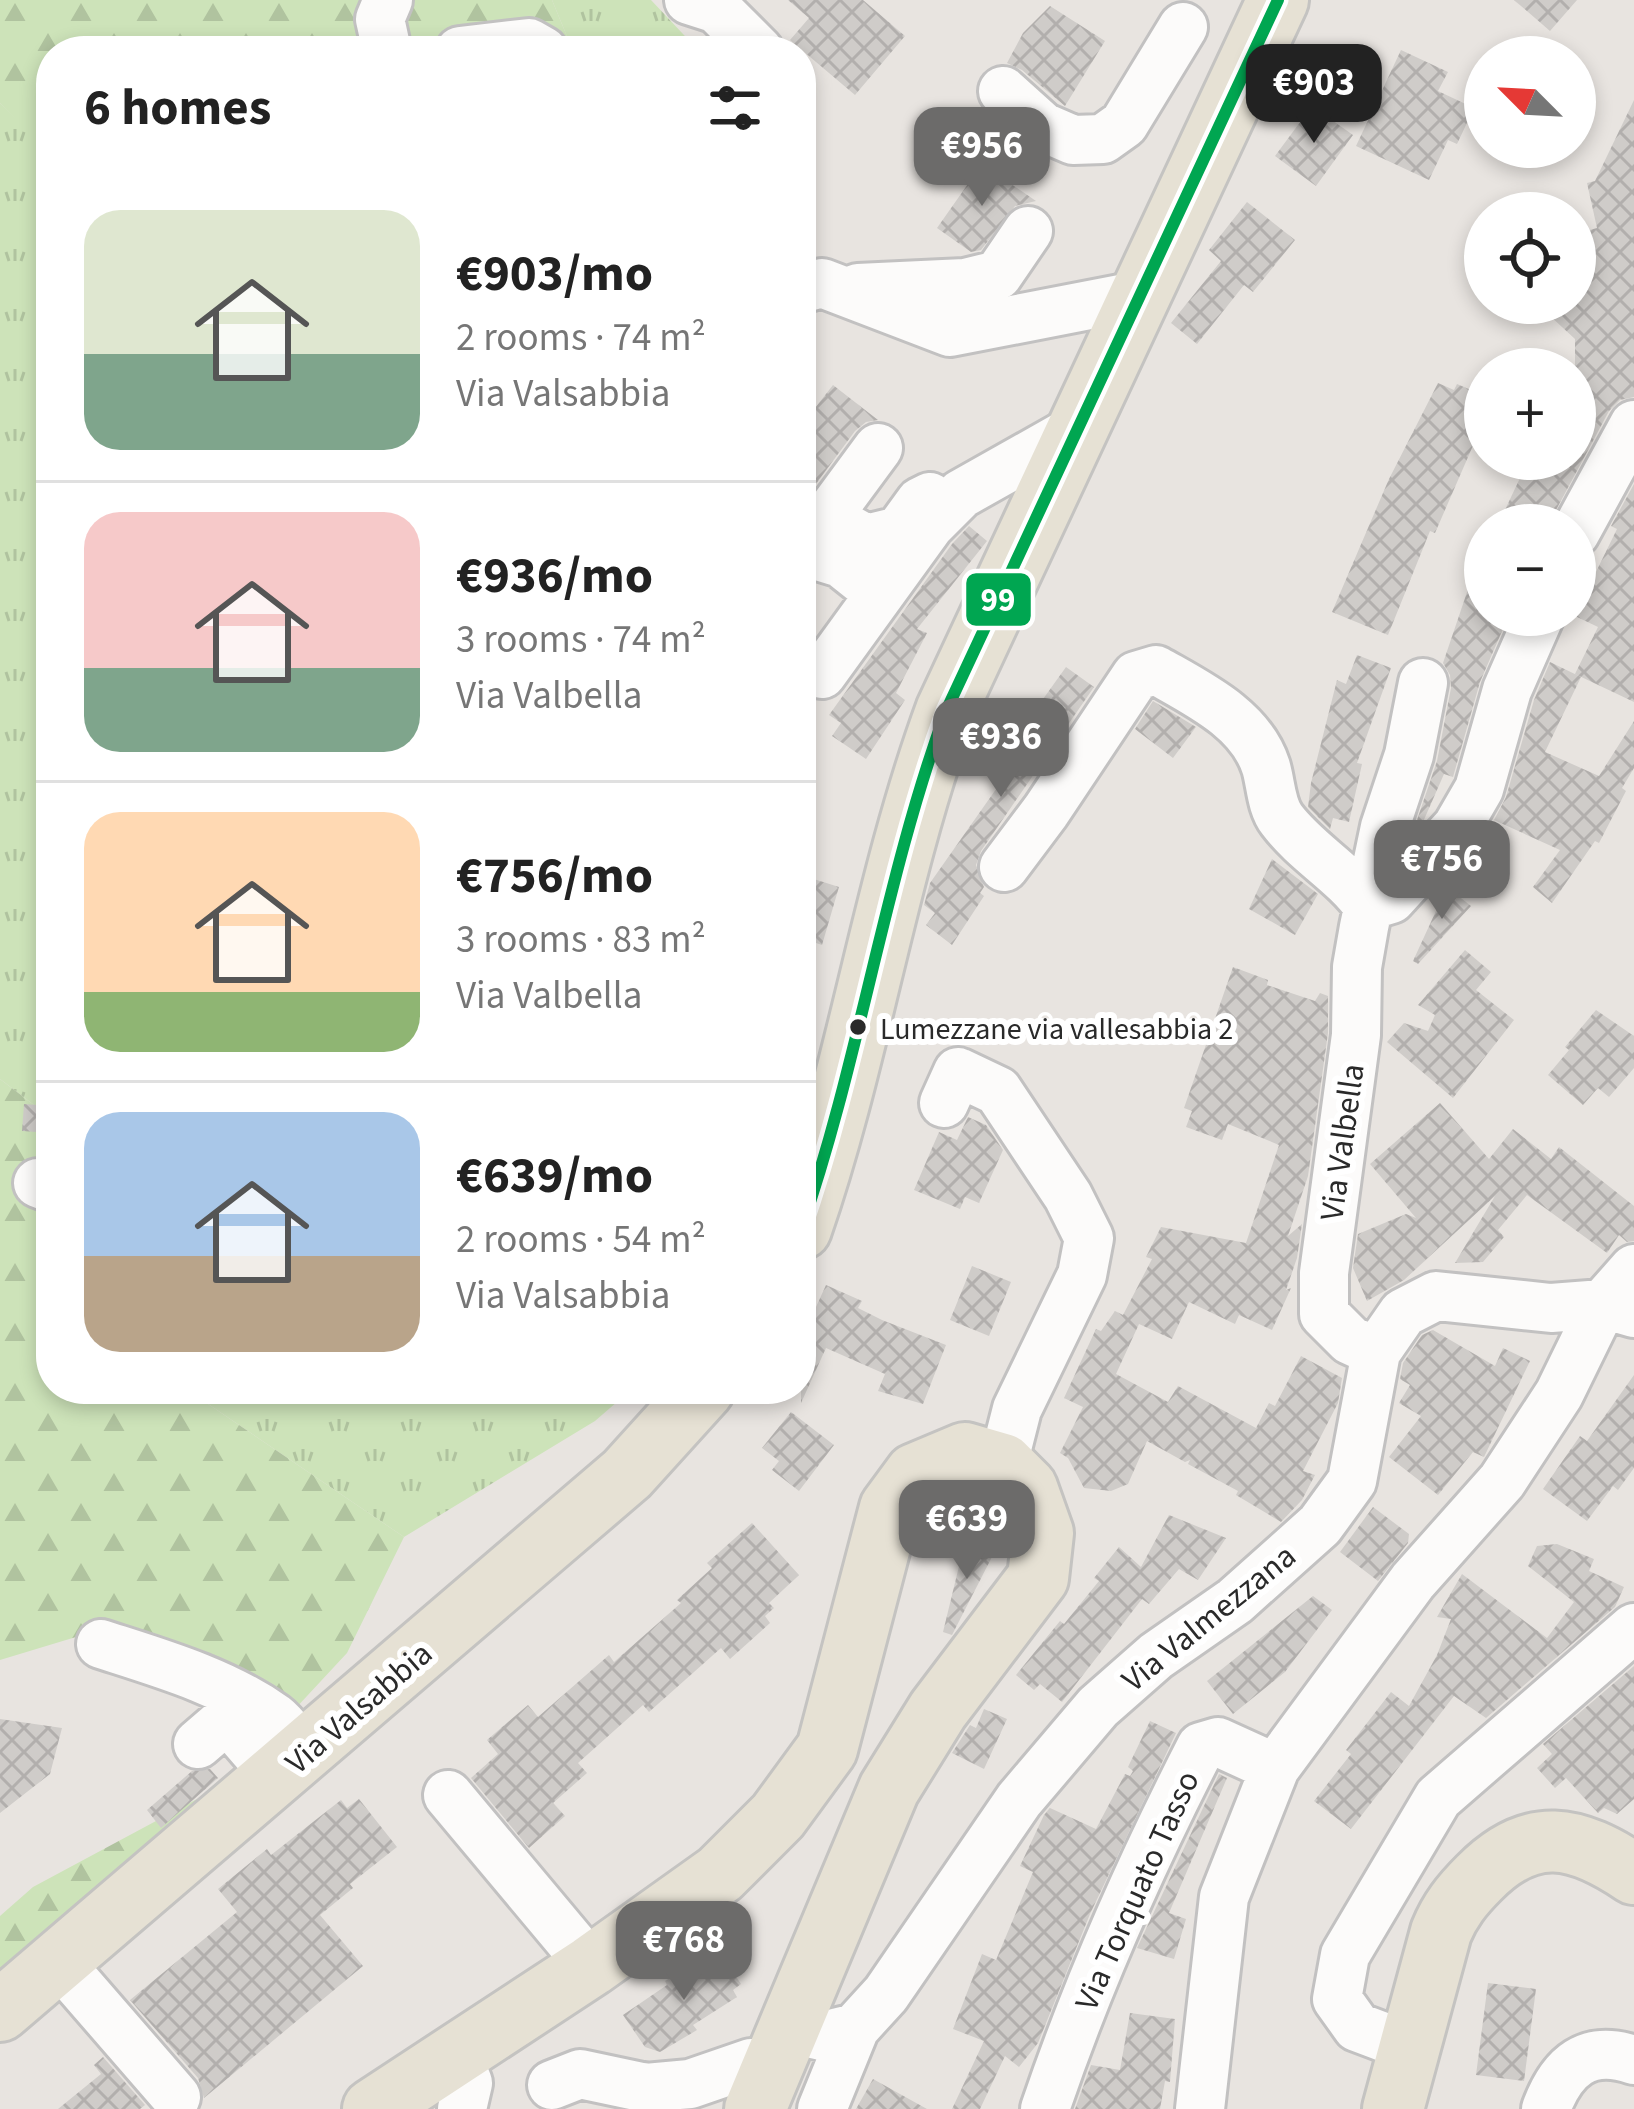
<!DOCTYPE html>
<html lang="en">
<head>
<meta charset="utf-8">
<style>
  body { margin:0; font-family:"Source Sans 3",sans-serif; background:#f2f2f2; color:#222; height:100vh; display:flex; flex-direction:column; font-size:45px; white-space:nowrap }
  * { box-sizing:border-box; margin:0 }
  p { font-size:39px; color:#767676 }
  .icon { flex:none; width:66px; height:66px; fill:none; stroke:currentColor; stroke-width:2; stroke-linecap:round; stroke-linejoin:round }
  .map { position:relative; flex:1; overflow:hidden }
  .drawer { position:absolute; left:36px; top:36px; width:780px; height:1368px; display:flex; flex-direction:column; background:#fff; border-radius:48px; box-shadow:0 6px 18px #0003 }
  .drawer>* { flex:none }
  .needle { width:78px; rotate:294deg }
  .tools { position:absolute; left:1464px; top:36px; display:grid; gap:24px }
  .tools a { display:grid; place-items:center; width:132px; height:132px; border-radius:50%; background:#fff; box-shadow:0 6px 18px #0003; font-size:60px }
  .price { position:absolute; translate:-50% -102px; padding:0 27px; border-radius:24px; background:#6c6b6a; color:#fff; font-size:39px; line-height:78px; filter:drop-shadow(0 3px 6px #0008) }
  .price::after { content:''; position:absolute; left:50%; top:72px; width:36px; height:27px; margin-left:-18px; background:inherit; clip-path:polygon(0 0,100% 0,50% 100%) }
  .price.active { background:#222; color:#fff }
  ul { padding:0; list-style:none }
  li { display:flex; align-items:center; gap:36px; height:300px; padding:0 48px }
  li+li { border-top:3px solid #e0e0e0 }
  li span { display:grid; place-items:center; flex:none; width:336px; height:240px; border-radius:36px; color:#555 }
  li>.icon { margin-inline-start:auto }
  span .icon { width:144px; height:144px; fill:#fffc; stroke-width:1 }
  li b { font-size:51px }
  h2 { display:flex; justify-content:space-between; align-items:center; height:144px; padding:0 48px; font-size:51px }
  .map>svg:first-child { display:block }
</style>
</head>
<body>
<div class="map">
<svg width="1634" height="2109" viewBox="0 0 1634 2109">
  <defs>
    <pattern id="grass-tufts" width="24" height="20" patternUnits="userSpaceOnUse" patternTransform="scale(3)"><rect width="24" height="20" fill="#cde3b9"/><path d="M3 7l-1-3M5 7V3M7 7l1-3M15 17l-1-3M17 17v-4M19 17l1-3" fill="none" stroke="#b0c39f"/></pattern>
    <pattern id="forest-firs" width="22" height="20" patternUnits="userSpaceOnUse" patternTransform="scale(3)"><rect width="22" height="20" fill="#cde3b9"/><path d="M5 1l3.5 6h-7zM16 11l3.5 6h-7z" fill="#b0c39f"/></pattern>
    <pattern id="building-cross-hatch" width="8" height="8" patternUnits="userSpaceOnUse" patternTransform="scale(3)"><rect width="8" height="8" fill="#cfccc9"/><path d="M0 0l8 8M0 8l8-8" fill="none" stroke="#b2afad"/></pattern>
  </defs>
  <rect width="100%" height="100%" fill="#e8e4e0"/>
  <path fill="url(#grass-tufts)" d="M552 0H651L699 51H573Z
    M0 103 51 152V1118L0 1079Z
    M186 1389H632L595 1421 404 1537Z"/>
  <path fill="url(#forest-firs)" d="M0 0H552L573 51H51L49 153 0 103Z
    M0 1079 51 1118V1389H186L404 1537 347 1653 294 1710 109 1627 0 1660Z
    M197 1799 162 1837 0 1975V1916L33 1887Z"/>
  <path fill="url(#building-cross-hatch)" d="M788 0H863L905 36 855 95 790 40 809 18Z
    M1514 0H1577L1550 31Z
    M1050 6 1105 41 1065 106 1022 70 1007 63 1023 33Z
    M1401 50 1448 72 1438 91 1474 108 1457 144 1448 140 1429 180 1356 146Z
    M1634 100V397L1620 400 1609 411 1548 525H1530L1504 512 1529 459H1575V339L1536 303H1575V234L1597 228 1587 183 1595 181Z
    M1312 106 1353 135 1316 186 1275 156Z
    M982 164 1036 201 1015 206 981 250 971 252 937 228Z
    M1247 202 1295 240 1253 292 1244 285 1197 344 1171 323 1221 261 1209 250Z
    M1438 383 1454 390 1457 384 1485 396V418L1435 533 1430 531 1388 635 1332 612 1389 479Z
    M833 385 878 420 866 422 855 431 810 492 806 523H801V426Z
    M1634 484V702L1575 674 1598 627 1575 616V588L1583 571 1594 576 1617 529 1611 526Z
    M969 526 987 541 917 629 927 633 896 693 905 700 866 759 832 736 841 723 829 715 952 544Z
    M1483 545 1485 615H1509L1480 682 1453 777 1444 774 1423 822 1417 820 1437 761 1451 688 1450 675 1443 663Z
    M1357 655 1391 668 1357 763 1362 764 1349 822 1333 818 1330 829 1308 807 1311 783 1337 680 1346 684Z
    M1550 662 1581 677 1545 752 1599 776 1634 721V768L1622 788 1626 791 1599 843 1595 841 1552 903 1533 887 1560 850 1494 820 1506 797 1534 700Z
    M1066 667 1094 687 981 851 976 865 984 887 980 893 984 896 952 945 926 925 935 913 924 905 930 883 1013 765 983 744 1009 707 1028 720Z
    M1153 701 1196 727 1173 758 1135 729Z
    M1272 859 1318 894 1295 935 1249 909Z
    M801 875 839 887 822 945 801 938Z
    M1447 887 1471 906 1418 964 1413 961Z
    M1465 950 1491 972 1476 990 1514 1020 1453 1098 1387 1042 1404 1023 1428 1031 1435 1015 1418 1005Z
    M1233 967 1268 980 1267 985 1315 1001 1320 993 1328 996V1033L1308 1176 1288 1236 1302 1224 1297 1258 1286 1290 1291 1288 1272 1330 1239 1315 1235 1324 1189 1302 1172 1339 1139 1324 1116 1374 1168 1402 1178 1386 1256 1428 1269 1403 1275 1406 1301 1356 1342 1378 1338 1403 1303 1471 1315 1475 1302 1500 1281 1522 1236 1495 1238 1491 1188 1464 1190 1460 1185 1462 1147 1441 1128 1484 1111 1491 1084 1488 1068 1458 1060 1453 1083 1407 1064 1398 1096 1329 1101 1331 1115 1311 1123 1315 1152 1259 1146 1257 1161 1227 1246 1243 1279 1145 1228 1124 1222 1140 1186 1127 1192 1111 1184 1108Z
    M1596 1010 1634 1036V1068L1609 1097 1598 1088 1583 1105 1548 1075 1569 1050 1565 1047Z
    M1440 1103 1489 1159 1513 1129 1551 1159 1559 1147 1634 1206V1241L1627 1242 1619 1235 1607 1253 1527 1195 1498 1230 1504 1237 1483 1262 1455 1263 1495 1196 1404 1280 1367 1301 1353 1268 1358 1234 1406 1214 1416 1218 1370 1164Z
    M24 1104 51 1106V1133L22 1131Z
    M968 1117 986 1125 1003 1150 979 1203 965 1197 960 1209 914 1190 939 1132 957 1140Z
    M972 1266 1011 1282 989 1336 950 1320Z
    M826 1285 862 1301 858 1308 882 1320 946 1345 923 1404 878 1391 885 1374 826 1348 801 1403V1340Z
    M1433 1330 1495 1366 1503 1348 1530 1361 1484 1457 1473 1452 1438 1495 1389 1457 1421 1416 1399 1403 1410 1385 1400 1379 1403 1363 1422 1335Z
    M1634 1375V1468L1618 1490 1613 1486 1587 1521 1543 1489 1580 1436 1587 1441Z
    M791 1412 834 1445 799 1491 772 1470 779 1461 762 1448Z
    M1373 1507 1409 1534 1408 1543 1378 1581 1340 1552Z
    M1169 1515 1226 1538 1198 1580 1179 1569 1149 1604 1142 1599 1062 1702 1040 1684 1034 1690 1016 1675 1060 1621 1064 1624 1099 1581 1094 1578 1119 1547 1141 1567Z
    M752 1523 799 1575 769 1603 774 1608 765 1616 770 1623 730 1659 721 1648 649 1712 643 1705 578 1763 587 1773 553 1803 565 1816 529 1848 471 1778 498 1754 487 1740 528 1705 538 1717 609 1655 614 1662 681 1603 677 1600 712 1568 707 1563Z
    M971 1539 995 1551 952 1635 943 1632 961 1558Z
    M1557 1544 1594 1559 1589 1571 1624 1587 1615 1607 1486 1718 1454 1696 1351 1829 1314 1801 1351 1754 1346 1750 1391 1692 1409 1706 1437 1655 1451 1619 1437 1617 1462 1574 1547 1638 1574 1602 1528 1566 1537 1546Z
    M1313 1596 1332 1610 1285 1672 1233 1714 1207 1681Z
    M1634 1666V1799L1617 1814 1604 1808 1598 1813 1566 1778 1555 1788 1537 1768 1552 1754 1543 1744Z
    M984 1709 1007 1719 984 1769 952 1753 970 1725 976 1728Z
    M0 1719 62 1728 50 1774 0 1813Z
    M1150 1721 1176 1733 1090 1914 1038 2043 1019 2067 1005 2056 980 2109H952L984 2041 953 2029 982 1954 996 1960 1033 1872 1020 1866 1044 1815 1050 1808 1096 1829 1125 1774 1130 1776 1133 1771 1128 1767Z
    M210 1769 218 1778 161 1828 147 1810 192 1771Z
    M1219 1774 1227 1778 1169 1913 1186 1919 1174 1959 1137 1948Z
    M359 1799 397 1847 350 1884 353 1888 320 1915 363 1966 204 2098 198 2078 130 2000 237 1912 218 1889 267 1849 271 1855 341 1800 347 1808Z
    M717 1949 741 1984 733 1990 737 1997 693 2025 697 2030 660 2052 645 2047 623 2015 667 1985 665 1981Z
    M1488 1983 1536 1989 1524 2081 1476 2075Z
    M1130 2013 1175 2019 1170 2082 1165 2081 1160 2109H1075L1091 2065 1120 2070Z
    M103 2057 145 2105 140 2109H58L101 2074 94 2065Z
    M873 2079 927 2109H856Z"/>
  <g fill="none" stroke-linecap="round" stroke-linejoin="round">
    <g stroke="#c2c1c1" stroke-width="54">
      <path id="minor" d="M689 0 717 9 759 51
        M387 51 380 19 388 0
        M460 51 529 43 543 51
        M1003 91 1043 127 1073 140 1103 139 1124 124 1183 27
        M858 288 965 283 998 275 1028 231
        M801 289 822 283 950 332 1141 295
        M878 448 833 509 834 521 866 539 899 531 920 502 930 497
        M1575 533 1634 425
        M802 551 841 563 880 594
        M822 674 930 525 961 494 1078 428
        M1004 867 1046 811 1136 676 1156 670C1198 694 1251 719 1266 767 1271 784 1271 806 1282 820 1307 853 1344 872 1368 906L1391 899 1457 827 1479 789 1507 690 1540 615
        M801 1091 837 1117
        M944 1103 958 1072 998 1091 1068 1196 1089 1238 1082 1275 1017 1409 1003 1464
        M38 1183 51 1188
        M1376 1352 1350 1340 1324 1314V1273L1356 1035 1357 967 1364 927 1385 827 1409 755 1423 683
        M101 1644C160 1663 223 1681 274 1717 286 1726 295 1741 305 1752
        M198 1744 227 1719 277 1777
        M448 1795 591 1966
        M58 1961 176 2097
        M787 2028 822 2036 855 2028 886 1994 1019 1800 1098 1707 1156 1656 1235 1601 1320 1525 1352 1481 1376 1352 1403 1313 1436 1296 1551 1308 1603 1304 1634 1313
        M1410 2047 1357 2027 1337 1999 1345 1955 1438 1798 1634 1628
        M456 2053 468 2083 462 2109
        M552 2085 580 2074 646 2088 690 2084 751 2063 771 2072
        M822 2109 855 2028
        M1045 2109C1087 1985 1141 1864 1201 1747L1218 1742 1275 1768
        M1200 2109 1224 1897 1275 1768 1413 1581 1502 1481 1559 1394 1603 1304 1634 1269
        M1546 2109C1562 2066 1587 2044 1634 2060"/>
    </g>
    <g stroke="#c4c3c1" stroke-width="66">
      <path id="major" d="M801 1229C860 1059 884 880 946 711L1278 0
        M0 2011 627 1474 704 1389
        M373 2109 591 1966 720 1874 778 1816 827 1749 890 1508 915 1474 965 1453 1003 1464 1027 1488 1043 1533 1038 1578 938 1710 889 1789 755 2109
        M1393 2109 1441 1932C1450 1910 1462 1895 1479 1878 1531 1825 1576 1835 1634 1874"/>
    </g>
    <use href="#minor" stroke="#fcfbfa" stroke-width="48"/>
    <use href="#major" stroke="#e6e1d4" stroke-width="60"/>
    <g stroke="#fff" stroke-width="21">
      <path id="bus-1" d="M801 1229C860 1059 884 880 946 711L1278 0"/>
    </g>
    <use href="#bus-1" stroke="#00a651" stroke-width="12"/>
  </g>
  <circle fill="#2a2a2a" stroke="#fff" stroke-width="4.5" cx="858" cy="1027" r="10"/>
  <g text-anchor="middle" stroke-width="12" stroke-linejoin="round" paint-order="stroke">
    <g font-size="30" fill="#2a2a2a" stroke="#fff" text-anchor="start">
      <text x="880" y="1039">Lumezzane via vallesabbia 2</text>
    </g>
    <g font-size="33" fill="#2a2a2a" stroke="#fff">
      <text transform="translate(1341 1142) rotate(-82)" y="12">Via Valbella</text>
      <text transform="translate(1208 1617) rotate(-39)" y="12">Via Valmezzana</text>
      <text transform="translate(358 1707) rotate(-41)" y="12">Via Valsabbia</text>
      <text transform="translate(1136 1890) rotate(-66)" y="12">Via Torquato Tasso</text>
    </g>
  </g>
  <rect stroke="#fff" stroke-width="4.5" x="964" y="571" width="69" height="57" rx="12" fill="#00a651"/>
  <g font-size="33" text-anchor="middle" font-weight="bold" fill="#fff">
    <text x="998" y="611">99</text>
  </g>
</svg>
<div class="tools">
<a><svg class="needle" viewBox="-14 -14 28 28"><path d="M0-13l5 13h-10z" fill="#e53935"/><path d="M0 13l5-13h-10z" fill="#767676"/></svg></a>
<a><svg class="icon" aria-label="locate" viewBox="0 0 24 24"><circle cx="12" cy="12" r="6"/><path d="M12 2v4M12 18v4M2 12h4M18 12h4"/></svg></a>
<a>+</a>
<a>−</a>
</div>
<b class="price active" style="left:1314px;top:146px">€903</b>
<b class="price" style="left:982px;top:209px">€956</b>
<b class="price" style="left:1001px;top:800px">€936</b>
<b class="price" style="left:1442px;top:922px">€756</b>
<b class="price" style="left:967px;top:1582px">€639</b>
<b class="price" style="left:684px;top:2003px">€768</b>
<section class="drawer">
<h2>6 homes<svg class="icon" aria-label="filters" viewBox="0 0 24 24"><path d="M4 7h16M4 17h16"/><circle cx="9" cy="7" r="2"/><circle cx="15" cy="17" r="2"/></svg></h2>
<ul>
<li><span style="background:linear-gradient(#dfe7d0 60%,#7fa58c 0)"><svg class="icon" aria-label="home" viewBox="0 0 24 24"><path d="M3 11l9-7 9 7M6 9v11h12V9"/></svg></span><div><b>€903/mo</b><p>2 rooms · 74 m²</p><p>Via Valsabbia</p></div></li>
<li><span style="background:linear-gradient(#f6c9c9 65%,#7fa58c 0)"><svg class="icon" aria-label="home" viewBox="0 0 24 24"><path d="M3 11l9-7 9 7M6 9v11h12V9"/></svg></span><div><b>€936/mo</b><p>3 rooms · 74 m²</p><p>Via Valbella</p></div></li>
<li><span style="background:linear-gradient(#ffd9b3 75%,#8fb573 0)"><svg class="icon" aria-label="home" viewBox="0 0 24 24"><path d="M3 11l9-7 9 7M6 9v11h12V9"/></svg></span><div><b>€756/mo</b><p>3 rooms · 83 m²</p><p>Via Valbella</p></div></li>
<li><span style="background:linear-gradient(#a9c7e8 60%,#b9a48a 0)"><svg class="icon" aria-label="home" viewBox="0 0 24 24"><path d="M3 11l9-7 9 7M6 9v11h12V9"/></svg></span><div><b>€639/mo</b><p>2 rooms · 54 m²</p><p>Via Valsabbia</p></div></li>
</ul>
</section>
</div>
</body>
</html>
